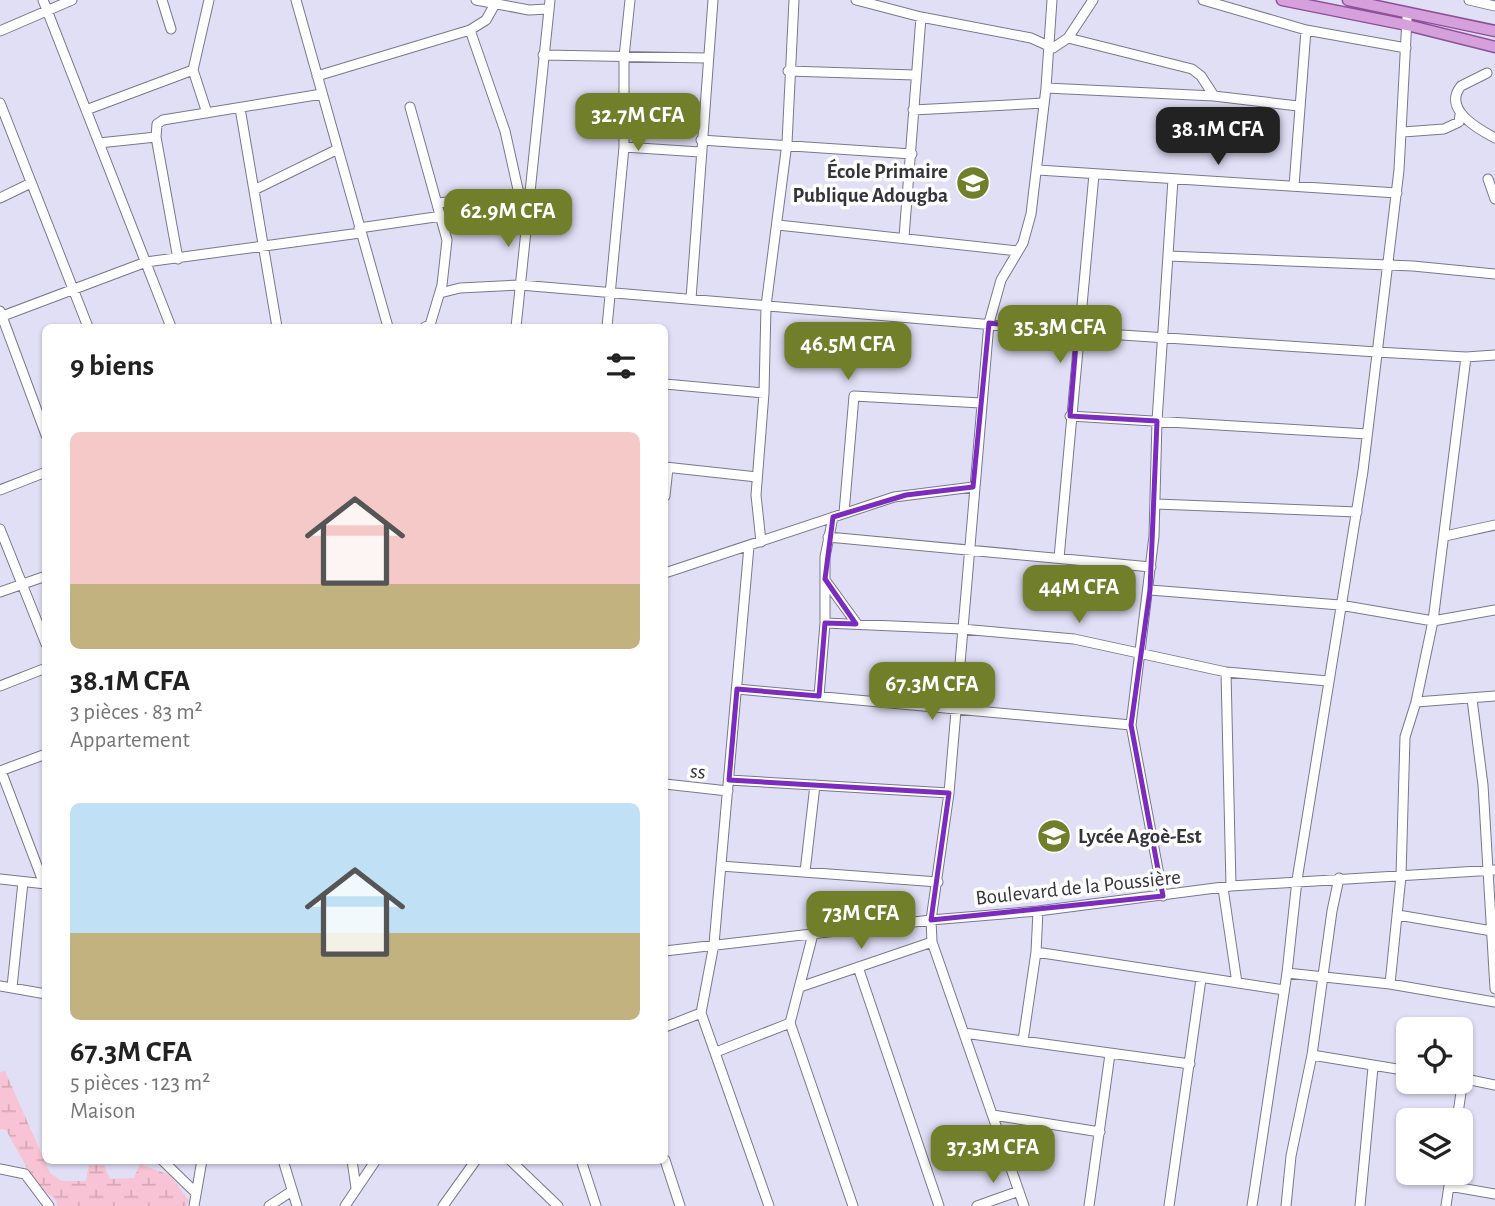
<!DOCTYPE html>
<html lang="fr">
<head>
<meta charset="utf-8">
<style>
  body { margin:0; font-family:"Alegreya Sans",sans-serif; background:#f6f6f6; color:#222; height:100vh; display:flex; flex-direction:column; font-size:26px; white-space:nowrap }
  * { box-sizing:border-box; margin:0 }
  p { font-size:23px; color:#767676 }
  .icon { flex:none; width:38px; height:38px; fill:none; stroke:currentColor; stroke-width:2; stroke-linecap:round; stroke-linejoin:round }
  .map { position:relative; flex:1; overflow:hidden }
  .sheet { position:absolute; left:42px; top:324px; width:626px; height:840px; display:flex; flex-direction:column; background:#fff; border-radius:10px; box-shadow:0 2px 5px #0004 }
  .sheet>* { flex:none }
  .fabs { position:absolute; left:1396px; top:1017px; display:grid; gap:14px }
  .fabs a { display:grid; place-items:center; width:77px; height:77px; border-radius:10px; background:#fff; box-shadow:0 2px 5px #0004; font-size:35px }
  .price { position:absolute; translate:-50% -60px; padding:0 16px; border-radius:14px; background:#717e2a; color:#fff; font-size:23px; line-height:46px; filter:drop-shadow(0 2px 4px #0008) }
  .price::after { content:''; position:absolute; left:50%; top:42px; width:21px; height:16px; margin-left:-10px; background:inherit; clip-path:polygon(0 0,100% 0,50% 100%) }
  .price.current { background:#222; color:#fff }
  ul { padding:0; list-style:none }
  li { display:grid; align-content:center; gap:14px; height:371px; padding:0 28px }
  li span { display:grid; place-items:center; height:217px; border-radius:10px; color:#555 }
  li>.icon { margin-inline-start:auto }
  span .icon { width:126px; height:126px; fill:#fffc; stroke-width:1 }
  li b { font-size:30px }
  h2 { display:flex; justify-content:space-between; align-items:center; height:84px; padding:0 28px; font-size:30px }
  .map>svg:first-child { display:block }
</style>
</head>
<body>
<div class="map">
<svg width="1495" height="1206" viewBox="0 0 1495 1206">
  <defs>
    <pattern id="wetland-marsh" width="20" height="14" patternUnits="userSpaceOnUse" patternTransform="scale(1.75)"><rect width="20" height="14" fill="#f8c3d4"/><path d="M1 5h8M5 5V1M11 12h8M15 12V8" fill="none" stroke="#d5a8b7"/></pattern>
  </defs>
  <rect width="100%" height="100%" fill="#e1dff6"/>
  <path fill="url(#wetland-marsh)" d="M5 1071 50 1173 62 1181H86L89 1165H104L110 1179 134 1178 140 1164 170 1175 189 1201 186 1206H58L55 1199 37 1186 6 1130 0 1129V1072Z"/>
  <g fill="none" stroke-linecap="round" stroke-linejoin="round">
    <g stroke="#79788c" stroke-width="11">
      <path id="minor" d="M43 0 171 327
        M162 0 171 29
        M296 0 388 327
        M476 0 529 10 548 9
        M856 0 921 17 1031 38 1053 48 1068 38 1093 0
        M1203 0 1306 30 1406 48
        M1469 0 1495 6
        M470 30 505 131 519 194
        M0 31 72 0
        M1068 38 1192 69 1201 76 1214 96
        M543 55 707 58
        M788 71 915 75
        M1487 73 1461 86C1442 109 1478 129 1495 138
        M317 76 470 30 486 20 495 4
        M1046 88 1214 96 1298 106
        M0 103 88 327
        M410 107 447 240 442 285 430 325 425 327
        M240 108 277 327
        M86 110 193 70
        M913 110 1044 103
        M207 113 193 70 209 0
        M1403 132 1444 129 1459 122 1460 115
        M701 140 912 154
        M99 143 156 137
        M624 147 700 152
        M1038 170 1397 193
        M1488 179 1495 199
        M1294 186 1306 30
        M254 190 338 149
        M0 198 31 183
        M438 203 523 194
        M778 225 1018 251
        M359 228 442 216
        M904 237 921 17
        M1168 256 1413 266 1495 274
        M178 259 156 137 157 124 163 120 322 94
        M440 293 460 288 520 285 1077 332 1377 352 1466 357 1495 355
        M691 299 713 0
        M0 311 46 435
        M0 317 146 262 360 233
        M516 327 550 0
        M607 327 624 147V57L630 0
        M665 384 764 393
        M1070 416 1367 434
        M665 467 757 477
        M0 490 46 472
        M665 496 668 468
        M1156 504 1357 512
        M844 513 854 396 981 403
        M0 529 46 644
        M1445 536 1495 525
        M828 537 1151 567
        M761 542 756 495 764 393 766 306 787 143 794 0
        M749 546 714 944 701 1013 769 1206
        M1059 558 1094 174
        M665 573 894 497 973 487
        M825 580 857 624
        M1150 590 1340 605 1433 621 1495 610
        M0 592 46 576
        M825 623 962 629 1074 639 1226 672 1328 681
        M1226 672 1231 886
        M0 686 46 668
        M737 689 1131 725
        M819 696 825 623V557L833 517
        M1472 699 1483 785 1495 989
        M1416 702 1495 696
        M0 771 46 754
        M1 771 44 884
        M729 780 949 793
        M665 784 728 791
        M721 866 938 882
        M805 872 815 785
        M0 879 46 884
        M1223 888 1237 983
        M1163 896 1131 725 1154 536 1157 421 1173 179
        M1038 911 1036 952 1284 990
        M1398 915 1492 931
        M665 951 931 920 1038 911 1231 886 1495 870
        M858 967 939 1206
        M1287 973 1390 984 1495 1002
        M1390 984 1401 876 1405 737 1416 702 1433 621 1466 357
        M0 986 46 994
        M12 987 23 882
        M800 987 932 942
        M790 1023 853 1206
        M665 1027 701 1013
        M964 1033 1190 1064
        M1023 1041 1036 952
        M716 1052 790 1023 813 934
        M1312 1055 1409 1071
        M1461 1078 1495 1085
        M993 1115 1100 1132
        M1457 1120 1463 1079
        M162 1160 196 1193
        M283 1160 297 1206
        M352 1160 356 1188
        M510 1160 558 1206
        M581 1160 596 1206
        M665 1160 680 1206
        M0 1169 25 1174 49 1206
        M1449 1186 1495 1194
        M194 1206 202 1160
        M269 1206 292 1191
        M345 1206 376 1160
        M443 1206 476 1160
        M977 1206 1019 1191
        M1024 1206 932 942 931 920 949 793 989 323 1001 280 1023 243 1031 214 1046 88 1052 0
        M1089 1206 1110 1054
        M1169 1206 1201 979
        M1252 1206 1287 973 1297 880 1363 471 1399 170 1407 18
        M1286 1206 1291 1156 1312 1055 1332 911 1339 878
        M1360 1206 1373 1067
        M1446 1206 1451 1172"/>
    </g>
    <g stroke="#8c5196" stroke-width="13">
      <path id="major" d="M1282 0 1407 25 1495 47
        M1348 0 1495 31"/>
    </g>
    <use href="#minor" stroke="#fff" stroke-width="9"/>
    <use href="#major" stroke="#d6a0dd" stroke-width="10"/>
  </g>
  <path fill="none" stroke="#7b2cbf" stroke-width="5" stroke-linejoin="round" d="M989 323 1077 332 1070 416 1157 421 1150 590 1131 725 1163 896 931 920 949 793 729 780 737 689 819 696 825 623 856 624 825 579 833 517 906 495 973 487Z"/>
  <defs>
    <g id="school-disc" transform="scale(1.75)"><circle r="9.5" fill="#717e2a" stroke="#fff"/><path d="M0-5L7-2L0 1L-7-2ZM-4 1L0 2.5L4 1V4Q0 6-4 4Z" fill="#fff"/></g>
  </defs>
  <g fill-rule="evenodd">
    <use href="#school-disc" x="973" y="183"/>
    <use href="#school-disc" x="1054" y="836"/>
  </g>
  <g text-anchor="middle" stroke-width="7" stroke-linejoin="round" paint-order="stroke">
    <g font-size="21" font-weight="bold" fill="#35343d" stroke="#fff" text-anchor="end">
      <text x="948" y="178">École Primaire<tspan x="948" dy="24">Publique Adougba</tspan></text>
      <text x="1078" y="843" text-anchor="start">Lycée Agoè-Est</text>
    </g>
    <g font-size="21" fill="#35343d" stroke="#fff">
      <text transform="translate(698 771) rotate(6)" y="7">ss</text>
      <text transform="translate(1078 887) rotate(-6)" y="7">Boulevard de la Poussière</text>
    </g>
  </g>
</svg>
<div class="fabs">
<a><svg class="icon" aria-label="locate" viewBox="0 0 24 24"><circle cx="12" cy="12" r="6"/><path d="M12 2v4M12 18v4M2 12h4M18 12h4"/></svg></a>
<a><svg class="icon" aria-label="layers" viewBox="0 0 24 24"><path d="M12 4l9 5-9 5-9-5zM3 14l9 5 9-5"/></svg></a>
</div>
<b class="price" style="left:638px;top:153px">32.7M CFA</b>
<b class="price current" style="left:1218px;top:167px">38.1M CFA</b>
<b class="price" style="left:508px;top:249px">62.9M CFA</b>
<b class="price" style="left:1060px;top:365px">35.3M CFA</b>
<b class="price" style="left:848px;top:382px">46.5M CFA</b>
<b class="price" style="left:1079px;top:625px">44M CFA</b>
<b class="price" style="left:932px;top:722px">67.3M CFA</b>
<b class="price" style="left:861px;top:951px">73M CFA</b>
<b class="price" style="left:993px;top:1185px">37.3M CFA</b>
<section class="sheet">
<h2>9 biens<svg class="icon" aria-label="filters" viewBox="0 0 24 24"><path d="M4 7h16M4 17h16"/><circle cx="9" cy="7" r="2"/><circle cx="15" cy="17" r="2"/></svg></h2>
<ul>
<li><span style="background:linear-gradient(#f6c9c9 70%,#c2b280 0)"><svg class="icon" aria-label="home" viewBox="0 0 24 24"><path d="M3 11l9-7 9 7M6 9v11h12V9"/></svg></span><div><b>38.1M CFA</b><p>3 pièces · 83 m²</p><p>Appartement</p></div></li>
<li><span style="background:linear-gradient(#bfe0f5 60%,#c2b280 0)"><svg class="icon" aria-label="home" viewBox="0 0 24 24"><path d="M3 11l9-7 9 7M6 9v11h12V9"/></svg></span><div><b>67.3M CFA</b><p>5 pièces · 123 m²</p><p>Maison</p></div></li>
</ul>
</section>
</div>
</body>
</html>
